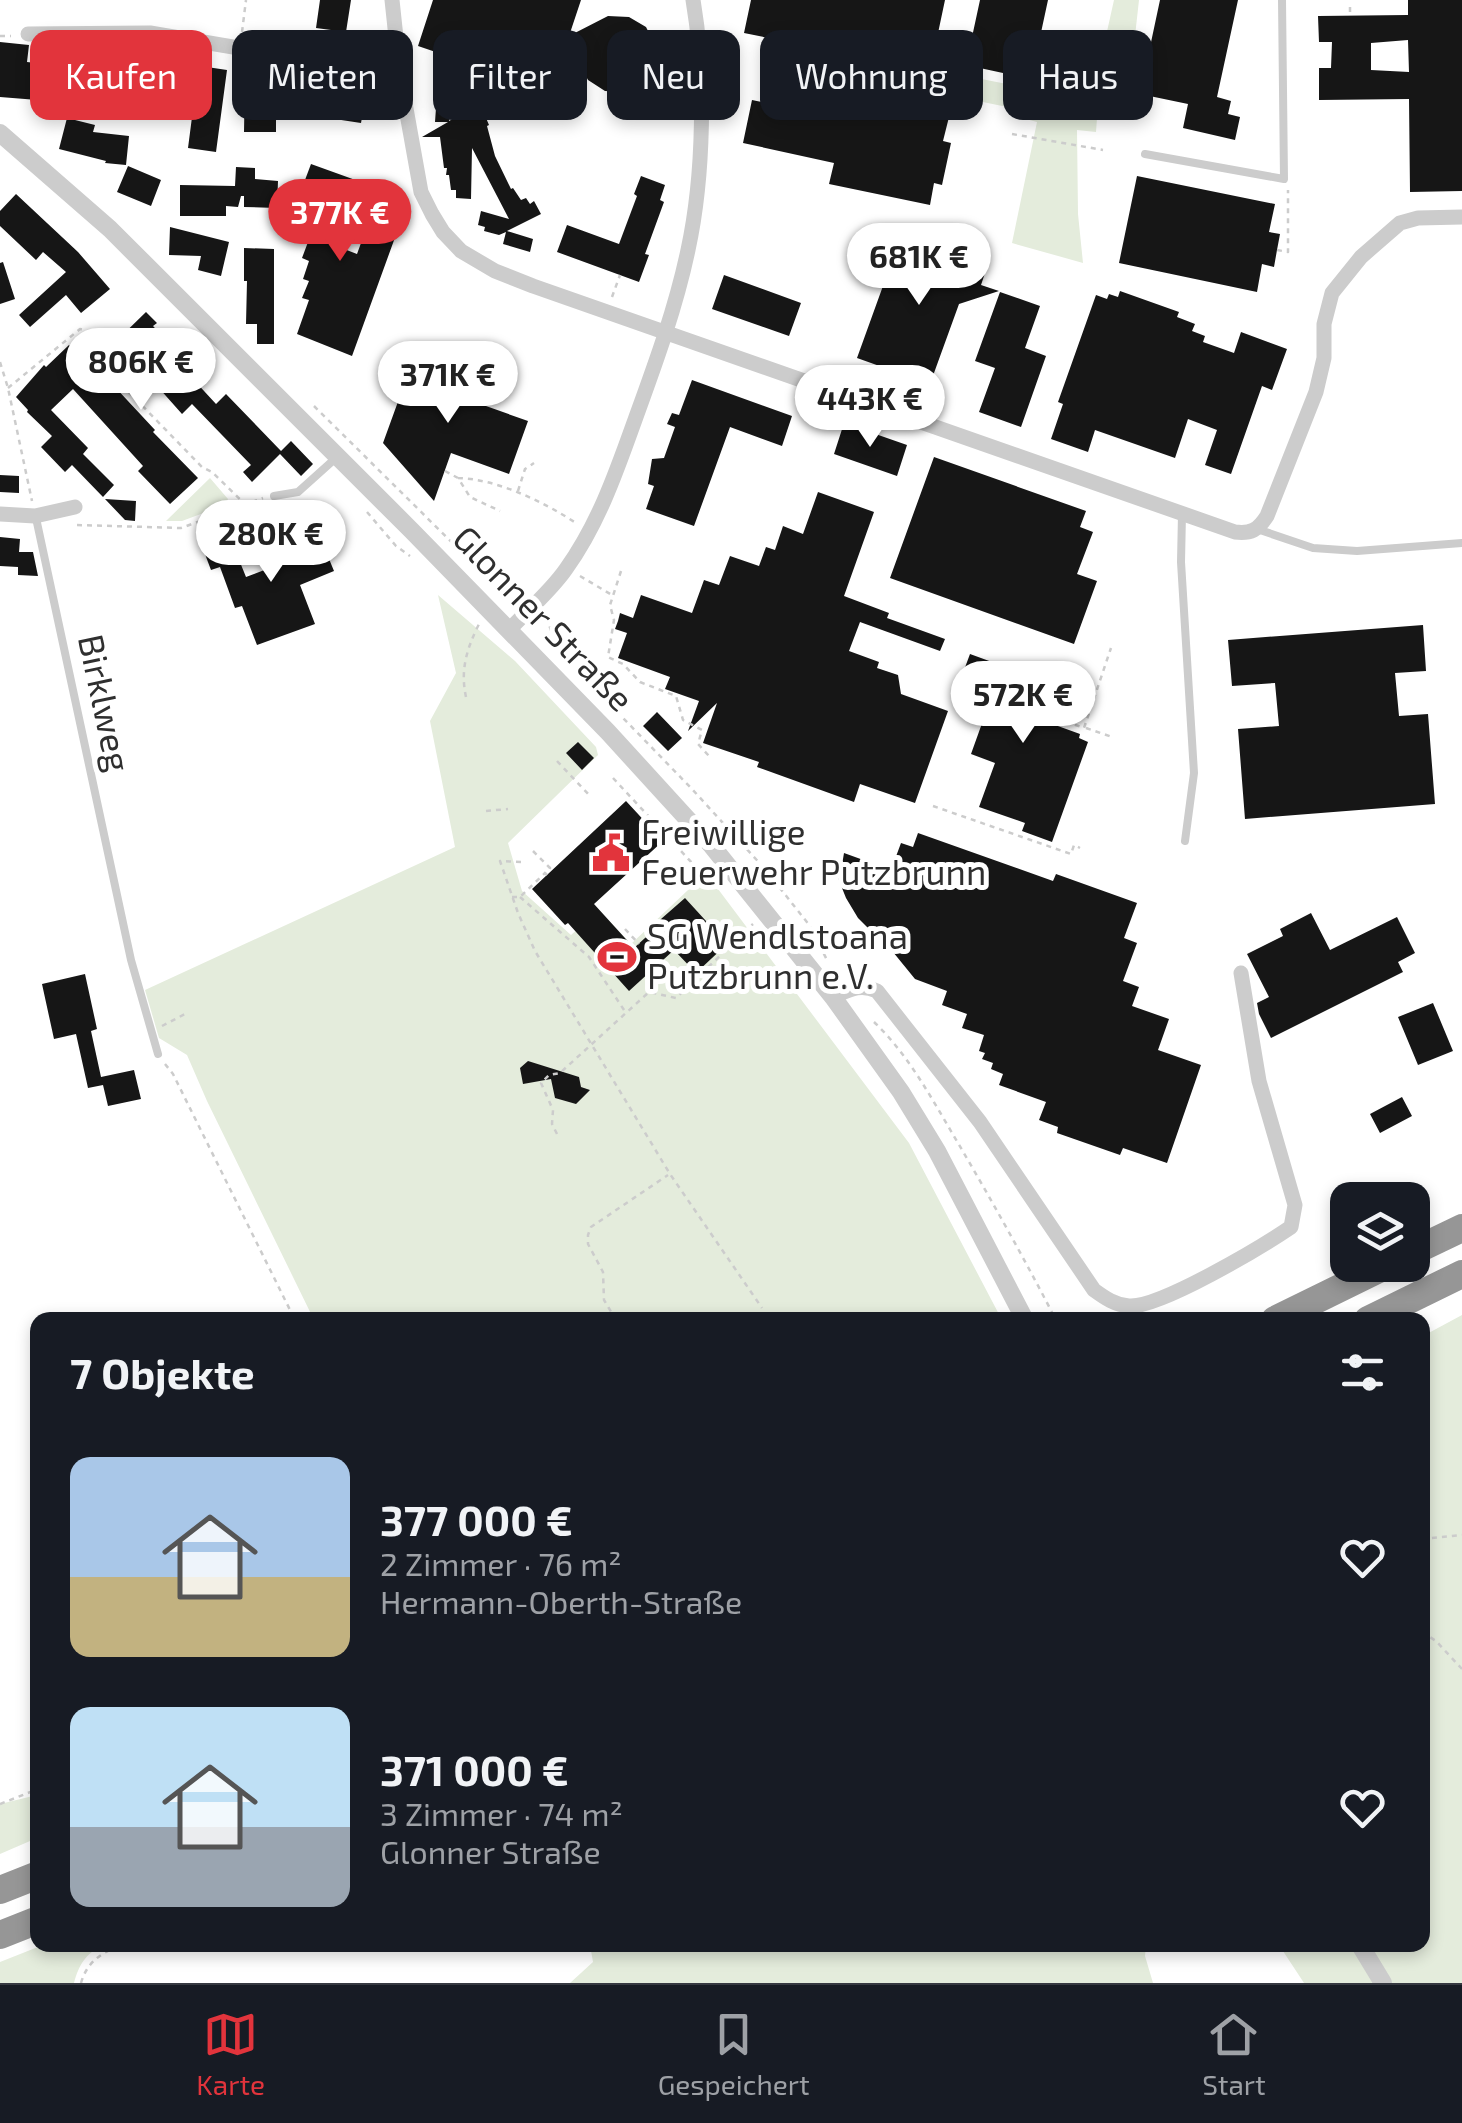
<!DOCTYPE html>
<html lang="de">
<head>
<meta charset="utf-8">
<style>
  body { margin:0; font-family:"Exo 2",sans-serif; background:#242831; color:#f1f3f6; height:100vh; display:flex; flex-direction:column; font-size:38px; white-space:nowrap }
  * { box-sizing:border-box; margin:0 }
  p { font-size:32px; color:#9ea1a6 }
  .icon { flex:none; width:55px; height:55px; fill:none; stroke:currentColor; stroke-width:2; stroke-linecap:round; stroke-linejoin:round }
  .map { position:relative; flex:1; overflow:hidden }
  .sheet { position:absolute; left:30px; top:1312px; width:1400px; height:640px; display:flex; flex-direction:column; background:#171b24; border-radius:20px; box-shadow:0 5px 15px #0003 }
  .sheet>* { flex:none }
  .hud { position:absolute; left:30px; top:30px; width:1402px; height:90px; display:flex; gap:20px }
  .buttons { position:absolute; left:1330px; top:1182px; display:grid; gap:20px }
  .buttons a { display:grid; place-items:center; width:100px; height:100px; border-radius:20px; background:#171b24; box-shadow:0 5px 15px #0003; font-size:50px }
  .price { position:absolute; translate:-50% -85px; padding:0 22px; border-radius:35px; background:#fff; color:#222; font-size:32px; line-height:65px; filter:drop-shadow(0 2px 5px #0008) }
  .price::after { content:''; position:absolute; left:50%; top:60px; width:30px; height:22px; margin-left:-15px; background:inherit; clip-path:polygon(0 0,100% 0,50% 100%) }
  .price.current { background:#e2343c; color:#fff }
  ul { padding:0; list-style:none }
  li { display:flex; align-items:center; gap:30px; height:250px; padding:0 40px }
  li span { display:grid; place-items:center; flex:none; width:280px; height:200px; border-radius:20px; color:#555 }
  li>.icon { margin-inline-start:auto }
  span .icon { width:120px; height:120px; fill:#fffc; stroke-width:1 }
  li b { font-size:42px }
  h2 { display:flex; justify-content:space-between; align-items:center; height:120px; padding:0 40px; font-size:42px }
  .pill { padding:0 35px; border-radius:20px; background:#171b24; box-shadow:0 5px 15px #0003; font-size:35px; line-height:90px }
  .pill.current { background:#e2343c; color:#fff }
  .tab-bar { display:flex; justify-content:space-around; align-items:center; height:140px; border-top:2px solid #363941; background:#171b24; font-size:28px; color:#9ea1a6 }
  .tab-bar a { display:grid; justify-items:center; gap:5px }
  .tab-bar .current { color:#e2343c }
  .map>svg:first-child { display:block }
</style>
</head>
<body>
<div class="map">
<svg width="1462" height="1983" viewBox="0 0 1462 1983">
  <rect width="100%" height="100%" fill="#fff"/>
  <path fill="#e4ecdc" d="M1114 0H1139L1129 90H1099L1096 132 1077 130 1078 214 1083 263 1012 243 1037 122 1022 118 1084 50 1102 54Z
    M876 58 1032 89 1012 108 871 79Z
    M210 478 228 499 225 505 182 521H166Z
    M438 595 515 661 596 747 598 755 508 843 522 891 571 935 599 910 631 944 706 873 909 1143 1002 1320H314L207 1101 187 1055 159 1038 145 990 455 847 430 721 456 673Z
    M1462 1315V1983H1304L1279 1945H1422L1423 1336Z
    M37 1795V1838L0 1854V1804Z
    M43 1945H103C85 1954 79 1965 74 1983H0V1962Z
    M590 1945H1146L1145 1956 1153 1983H570L593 1962Z"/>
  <path fill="#161616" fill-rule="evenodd" d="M320 0H351L346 32 316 28Z
    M433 0H581L569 36 608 16 629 17 646 27 655 45 654 66 643 83 625 92 605 91 588 80 567 41 550 91 418 46Z
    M751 0H945L934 52 884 42 882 48 849 40 846 54 744 33Z
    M980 0H1048L1031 79 966 65Z
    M1160 0H1238L1217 97 1231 101 1228 114 1240 117 1235 140 1183 128 1188 104 1140 94Z
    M1408 0H1462V191L1410 192 1409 99 1319 100V68H1331L1332 42H1319L1318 16 1408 15ZM1408 40 1409 72 1371 70V43Z
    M0 42 29 45 27 62 53 65 50 101 0 97Z
    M126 53H160V60L227 70 216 152 188 148 195 94 179 92 180 86 125 85Z
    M245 73 276 74V132H244Z
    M319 84 366 91 365 96 384 99 382 115 363 112 361 123 315 116 316 106 298 103 300 88 318 90Z
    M848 96 949 117 943 141 951 143 942 185 934 183 930 205 829 184 834 163 743 143 752 100 843 119Z
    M481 104 488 117 486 118 489 125 487 126 495 156 511 189 513 188 521 200 526 198 530 204 534 201 541 214 507 231 533 239 530 252 503 244 506 232 499 235 484 231 485 227 478 225 481 211 509 219 472 148 471 199 456 198V190H451L449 175H446L447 168H444L440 137H422L448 122H435L436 108H450L449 121Z
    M67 118 95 125 93 132 129 136 126 165 105 163 106 161 59 149Z
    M311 164 372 186 366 202 343 193 332 225 337 227 331 244 357 254 372 213 397 222 394 231 397 232 352 356 297 334 309 300 302 298 309 281 303 279 309 261 302 258 308 242 303 240 310 221 304 219 310 202 304 200 311 182 305 180Z
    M128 166 161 180 151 206 117 192Z
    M236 167 255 168V179L278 181 277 208 244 207V196H241L238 207 226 206V216H180V185L235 186Z
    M641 176 665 185 660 200 664 202 645 254 649 255 639 282 557 252 567 225 619 244 637 196 634 194Z
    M1137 176 1275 204 1269 232 1280 234 1277 250 1274 267 1262 264 1257 292 1119 263Z
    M16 194 78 252 110 289 81 313 66 295 30 327 19 315 66 272 43 252 36 260 0 226V211Z
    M170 227 229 242 221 276 198 270 201 256 169 255Z
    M901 236 987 267 981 285 999 291 959 304 930 384 857 358Z
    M244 248 274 249V344H257V324H246L247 281H244Z
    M3 262 15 299 0 304V263Z
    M724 275 801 303 789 336 712 309Z
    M1120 291 1179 312 1177 317 1195 324 1192 331 1205 336 1203 342 1234 353 1241 332 1287 349 1272 390 1262 386 1231 474 1205 465 1217 430 1188 419 1175 458 1095 430 1088 452 1051 439 1063 404 1058 402 1096 295 1107 299 1109 294 1118 297Z
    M1000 292 1040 306 1025 348 1046 356 1021 427 979 412 995 368 975 361Z
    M146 312 157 323 153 326 186 361 181 366 216 404 226 394 281 451 291 441 313 464 301 476 280 454 252 482 243 472 251 465 192 404 182 414 158 387 163 382 131 347 106 372 117 384 114 386 155 430 153 432 198 478 170 504 138 471 143 466 73 389 51 410 88 448 83 454 114 485 103 497 72 465 65 472 41 447 52 436 27 412 28 410 16 397 44 365 46 367 69 345 77 354 91 341 103 354Z
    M416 352 436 359 435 364 455 371 453 375 475 383 469 400 528 421 509 474 451 453 434 501 383 443Z
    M692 380 792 416 782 446 730 427 694 526 646 509 654 486 648 484 652 459 664 458 675 427 667 424 672 413 679 415Z
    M844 423 907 445 897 476 834 454Z
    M934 457 1086 511 1080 527 1093 532 1077 574 1097 581 1074 644 890 578Z
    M0 475 19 476V493L0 492Z
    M818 492 874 512 844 596 889 613 887 618 945 639 940 651 860 622 849 651 879 662 877 668 898 675 901 694 948 711 915 803 860 784 854 802 757 767 759 762 703 743 717 703 688 731 699 701 665 689 670 677 618 658 627 633 615 629 618 621 620 613 633 618 641 595 692 613 704 580 719 585 730 556 759 566 766 547 775 550 783 526 803 534Z
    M105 499 136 501 135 521 125 520Z
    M315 525 334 571 300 585 315 624 257 645 242 606 235 608 220 567 211 570 200 541 227 530 246 577 306 554 297 533Z
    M0 537 20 539 19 552H33L38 576 18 575V567L0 566Z
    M1423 625 1426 671 1395 673 1399 716 1428 714 1435 804 1245 819 1238 729 1279 726 1275 683 1232 686 1228 640Z
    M970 654 1033 677 1039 669 1058 680 1044 721 1080 734 1079 738 1088 742 1052 842 1022 831 1025 823 979 807 995 763 971 754 990 701 957 689Z
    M657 712 682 738 668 751 643 726Z
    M578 742 594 758 582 770 566 753Z
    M626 801 663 841 594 904 634 948 656 928 653 926 685 898 727 944 696 973 674 950 629 991 568 923 565 925 532 889Z
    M918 833 1053 881 1056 874 1137 903 1124 938 1137 943 1123 981 1139 987 1132 1006 1169 1019 1158 1050 1201 1065 1167 1163 1123 1148 1120 1155 1057 1133 1058 1127 1039 1120 1046 1102 999 1085 1003 1074 991 1069 993 1063 982 1059 985 1053 979 1051 984 1035 962 1028 967 1014 942 1005 947 991 915 979 893 952 876 938V936L858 918 846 898 836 873 841 871 844 853 891 870 901 843 913 847Z
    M1311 913 1330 950 1397 917 1415 953 1398 962 1403 972 1271 1038 1259 1014 1257 1003 1269 997 1247 954 1283 936 1280 929Z
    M85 974 97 1029 91 1031 101 1077 134 1070 141 1099 108 1106 103 1085 88 1088 76 1034 54 1039 42 984Z
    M1433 1003 1453 1051 1418 1065 1398 1017Z
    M528 1061 579 1077 581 1087 590 1090 576 1104 555 1098 551 1079 523 1084 520 1068Z
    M1402 1097 1412 1116 1380 1133 1370 1114Z"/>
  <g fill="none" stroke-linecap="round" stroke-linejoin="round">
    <path stroke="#ccc" stroke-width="2.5" stroke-dasharray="5 5" stroke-linecap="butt" d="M1350 7V15
      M242 32 246 0
      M0 36H11
      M1012 134 1103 150
      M1277 250 1288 252V190
      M612 297 620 275
      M0 362 8 388 32 501
      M8 388 80 329 105 336 123 386 202 467 212 472 244 503
      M314 406 497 587 514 591 519 596
      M445 471 458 478 470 497 500 511
      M458 478C497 479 544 502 576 523
      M518 491 525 469 534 463
      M367 512 396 546 410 556
      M77 525 181 528 263 498
      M621 571 610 605 614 620 608 657 623 664 640 682 676 696 683 720 702 730 698 744 709 756
      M580 576 612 595
      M543 619 549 625 559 652 692 789 764 868 810 926 827 960
      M466 697C460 670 467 648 479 624
      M1056 718 1084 728 1111 648
      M1086 728 1112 737
      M557 761 591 797
      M613 778 693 864
      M933 806 1071 854 1074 845 1080 848
      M486 811 508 809
      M533 851 550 868 545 873 547 875
      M521 862 500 861 518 913 535 951 670 1174 762 1308
      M512 897H520L545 873
      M520 897 589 957 626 1013
      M625 929 639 944
      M649 990 660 966 659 964
      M874 1022C909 1055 933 1101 958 1143 992 1201 1025 1260 1056 1320
      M162 1026 185 1014
      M165 1064 173 1074 295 1320
      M557 1134 552 1124 553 1110 541 1083 549 1075 560 1073 649 992 676 998 753 924
      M616 1320 604 1300 603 1272 588 1244V1235L591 1227 668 1175
      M1422 1539 1462 1535
      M1422 1632 1436 1641 1462 1669
      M0 1804 38 1789
      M81 1983C87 1962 101 1953 121 1945"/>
    <path stroke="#ccc" stroke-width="8" d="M1145 154 1284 179 1282 0
      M274 496 298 492 337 457
      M1182 514 1181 562 1194 773 1185 841
      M36 518 131 960 158 1054
      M1257 529 1313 548 1357 551 1462 543"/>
    <path stroke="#ccc" stroke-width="15" d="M392 0 400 75 421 192 432 214 443 232 461 251 495 271 533 286 1235 532C1251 534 1258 530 1267 516L1316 392 1324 358V324L1332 293 1361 257 1400 223 1418 218 1462 217
      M28 34 150 33 400 75
      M0 514 35 516 75 507
      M509 630C528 610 550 592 566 569 599 523 617 470 636 417 656 362 676 307 688 250 704 176 706 75 693 0
      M833 997C849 990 860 983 877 991L980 1122 1094 1290C1105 1298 1115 1305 1129 1306 1160 1308 1263 1246 1291 1227L1295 1205 1259 1081 1241 973"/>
    <path stroke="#ccc" stroke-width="18" d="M0 133 110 229 412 531 608 732 712 846 833 997 901 1092 937 1151 1025 1320
      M1360 1945 1383 1983"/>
    <path stroke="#969696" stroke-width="28" d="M1412 1252 1462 1228
      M1275 1320 1387 1265
      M1368 1320 1462 1274
      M0 1890 38 1875
      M0 1935 38 1920"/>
  </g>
  <defs>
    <g id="civic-bare" transform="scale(3)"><path d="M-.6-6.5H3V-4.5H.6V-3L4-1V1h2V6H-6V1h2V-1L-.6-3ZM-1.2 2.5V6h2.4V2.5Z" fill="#e2343c" stroke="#fff" stroke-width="2.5" paint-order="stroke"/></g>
    <g id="stadium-bare" transform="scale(3)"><path d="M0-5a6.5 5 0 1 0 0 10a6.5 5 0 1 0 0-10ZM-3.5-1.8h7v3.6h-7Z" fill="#e2343c" stroke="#fff" stroke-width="2.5" paint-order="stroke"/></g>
  </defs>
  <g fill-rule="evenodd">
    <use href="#civic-bare" x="611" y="853"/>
    <use href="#stadium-bare" x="617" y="957"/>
  </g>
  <g text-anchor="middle" stroke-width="10" stroke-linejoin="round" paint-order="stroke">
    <g font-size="35" fill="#2f2f2f" stroke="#fff">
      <text transform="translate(543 619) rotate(46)" y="12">Glonner Straße</text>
      <text transform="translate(104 703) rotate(78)" y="12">Birklweg</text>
    </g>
    <g font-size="35" fill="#2f2f2f" stroke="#fff" text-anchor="start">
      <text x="641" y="845">Freiwillige<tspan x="641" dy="40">Feuerwehr Putzbrunn</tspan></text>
      <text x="647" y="949">SG Wendlstoana<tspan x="647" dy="40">Putzbrunn e.V.</tspan></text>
    </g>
  </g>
</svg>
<div class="buttons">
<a><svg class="icon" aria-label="layers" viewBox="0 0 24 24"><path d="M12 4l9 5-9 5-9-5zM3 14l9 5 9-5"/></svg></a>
</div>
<b class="price current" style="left:340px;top:264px">377K €</b>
<b class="price" style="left:919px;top:308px">681K €</b>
<b class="price" style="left:141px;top:413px">806K €</b>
<b class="price" style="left:448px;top:426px">371K €</b>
<b class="price" style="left:870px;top:450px">443K €</b>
<b class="price" style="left:271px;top:585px">280K €</b>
<b class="price" style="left:1023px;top:746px">572K €</b>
<div class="hud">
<a class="pill current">Kaufen</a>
<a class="pill">Mieten</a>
<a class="pill">Filter</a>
<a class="pill">Neu</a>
<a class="pill">Wohnung</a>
<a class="pill">Haus</a>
</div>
<section class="sheet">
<h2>7 Objekte<svg class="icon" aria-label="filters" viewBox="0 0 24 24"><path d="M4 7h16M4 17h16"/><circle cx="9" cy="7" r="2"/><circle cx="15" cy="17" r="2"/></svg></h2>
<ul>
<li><span style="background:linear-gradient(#a9c7e8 60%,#c2b280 0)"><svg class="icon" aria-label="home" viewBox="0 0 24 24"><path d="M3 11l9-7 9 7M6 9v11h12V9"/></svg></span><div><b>377 000 €</b><p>2 Zimmer · 76 m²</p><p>Hermann-Oberth-Straße</p></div><svg class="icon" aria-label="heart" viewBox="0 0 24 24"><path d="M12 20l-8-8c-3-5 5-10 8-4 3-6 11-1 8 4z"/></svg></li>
<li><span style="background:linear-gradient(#bfe0f5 60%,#9aa5b1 0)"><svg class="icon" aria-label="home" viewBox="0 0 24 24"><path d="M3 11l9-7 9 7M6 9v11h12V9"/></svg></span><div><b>371 000 €</b><p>3 Zimmer · 74 m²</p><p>Glonner Straße</p></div><svg class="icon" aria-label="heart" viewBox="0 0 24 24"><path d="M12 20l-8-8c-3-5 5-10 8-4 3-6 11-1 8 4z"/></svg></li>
</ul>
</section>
</div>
<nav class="tab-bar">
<a class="current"><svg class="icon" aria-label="map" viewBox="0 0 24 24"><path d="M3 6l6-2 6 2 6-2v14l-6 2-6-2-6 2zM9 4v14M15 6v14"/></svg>Karte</a>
<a><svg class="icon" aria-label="saved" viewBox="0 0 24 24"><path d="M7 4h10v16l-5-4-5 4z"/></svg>Gespeichert</a>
<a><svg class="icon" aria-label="home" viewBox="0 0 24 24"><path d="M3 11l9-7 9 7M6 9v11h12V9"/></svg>Start</a>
</nav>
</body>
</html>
